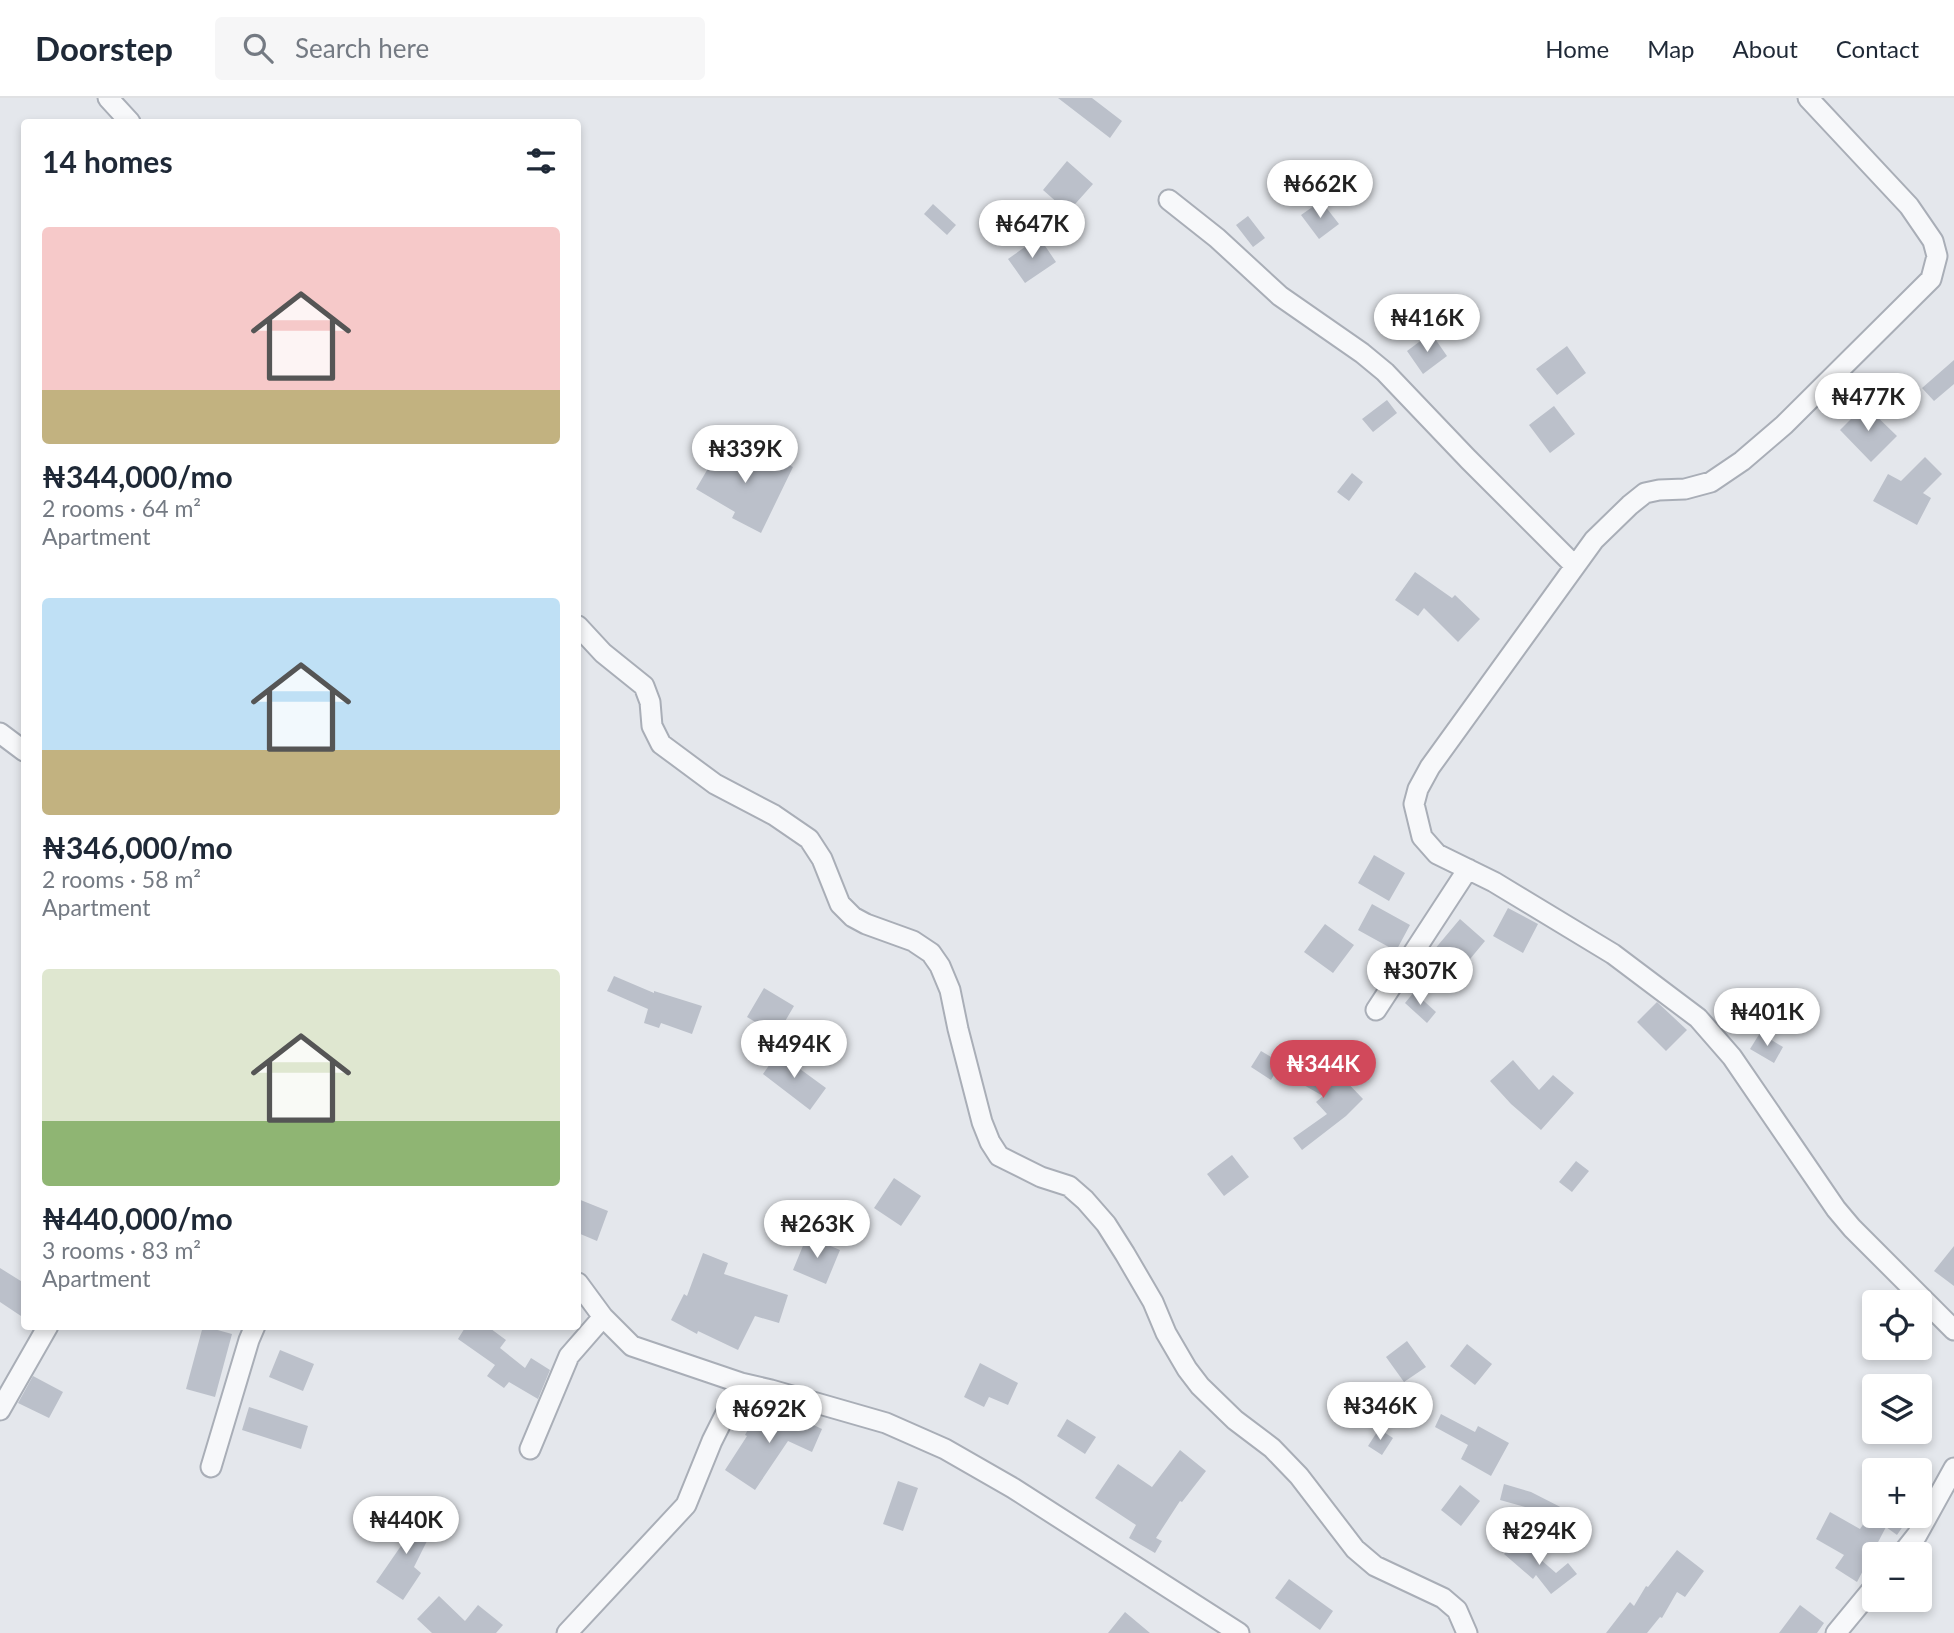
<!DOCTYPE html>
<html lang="en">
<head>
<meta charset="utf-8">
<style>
  body { margin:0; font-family:Lato,sans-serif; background:#f6f6f7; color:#1f2937; height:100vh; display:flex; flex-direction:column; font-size:26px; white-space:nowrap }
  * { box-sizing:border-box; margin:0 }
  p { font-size:23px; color:#747a83 }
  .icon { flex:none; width:38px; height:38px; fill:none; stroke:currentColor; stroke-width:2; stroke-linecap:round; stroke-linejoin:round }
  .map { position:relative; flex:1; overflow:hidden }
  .details { position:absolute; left:21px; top:21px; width:560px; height:1211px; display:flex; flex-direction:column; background:#fff; border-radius:7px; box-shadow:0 4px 10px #0003 }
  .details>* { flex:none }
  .tools { position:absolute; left:1862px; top:1192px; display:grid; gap:14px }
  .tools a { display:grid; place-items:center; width:70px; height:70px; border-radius:7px; background:#fff; box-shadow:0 4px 10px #0003; font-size:35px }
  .price { position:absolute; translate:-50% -60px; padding:0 16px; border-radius:24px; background:#fff; color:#222; font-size:23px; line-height:46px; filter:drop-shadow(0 2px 4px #0008) }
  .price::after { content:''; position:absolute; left:50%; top:42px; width:21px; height:16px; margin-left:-10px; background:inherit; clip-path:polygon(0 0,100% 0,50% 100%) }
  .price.active { background:#d1495b; color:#fff }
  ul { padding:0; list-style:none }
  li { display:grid; align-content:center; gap:14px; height:371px; padding:0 21px }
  li span { display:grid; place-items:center; height:217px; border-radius:7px; color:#555 }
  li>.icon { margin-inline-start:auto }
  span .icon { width:126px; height:126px; fill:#fffc; stroke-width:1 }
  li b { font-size:30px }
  h2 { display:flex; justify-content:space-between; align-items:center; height:84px; padding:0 21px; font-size:30px }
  header { display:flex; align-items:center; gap:42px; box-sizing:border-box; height:98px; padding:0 35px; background:#fff; border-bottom:2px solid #e0e1e3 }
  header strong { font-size:33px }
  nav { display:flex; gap:38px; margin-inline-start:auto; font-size:24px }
  .search { width:490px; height:63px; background:#f6f6f7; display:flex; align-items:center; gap:18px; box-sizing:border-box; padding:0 24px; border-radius:7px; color:#747a83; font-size:26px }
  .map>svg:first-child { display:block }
</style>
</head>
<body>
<header>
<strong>Doorstep</strong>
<div class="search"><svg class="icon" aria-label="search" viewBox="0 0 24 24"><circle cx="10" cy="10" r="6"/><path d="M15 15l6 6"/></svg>Search here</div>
<nav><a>Home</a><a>Map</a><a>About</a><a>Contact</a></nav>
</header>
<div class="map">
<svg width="1954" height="1535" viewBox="0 0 1954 1535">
  <rect width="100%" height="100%" fill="#e4e7ec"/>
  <path fill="#bbc0ca" d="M1058 0H1092L1122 23 1110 40Z
    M1067 63 1093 86 1068 114 1043 92Z
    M1321 103 1339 126 1319 141 1301 117Z
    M933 106 956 127 947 137 924 116Z
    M1248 118 1265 140 1253 149 1236 127Z
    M1039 139 1056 164 1025 185 1008 161Z
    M1431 235 1447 258 1423 276 1407 253Z
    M1567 248 1586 275 1557 297 1536 271Z
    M1954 262V286L1934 303 1922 290Z
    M1387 302 1397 315 1373 334 1362 321Z
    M1865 307 1897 338 1871 364 1840 332Z
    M1554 308 1575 336 1550 355 1529 327Z
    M724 343 760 365 765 355 793 369 761 435 732 420 735 414 696 391Z
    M1925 359 1942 376 1923 395 1931 400 1917 427 1873 403 1888 376 1901 383Z
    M1352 375 1363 384 1349 403 1337 394Z
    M1415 474 1452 500 1455 497 1480 521 1458 544 1424 510 1418 518 1395 502Z
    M1374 757 1405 775 1389 803 1358 785Z
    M1372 806 1410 827 1396 853 1358 832Z
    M1508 810 1538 826 1523 855 1493 838Z
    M1460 821 1485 843 1460 873 1434 852Z
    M1325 826 1354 847 1333 875 1304 854Z
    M614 878 654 895V893L702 908 692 936 661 925 659 930 644 925 648 911 607 893Z
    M764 890 794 908 777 937 747 919Z
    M1414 894 1436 914 1427 925 1405 905Z
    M1657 904 1687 932 1666 953 1637 924Z
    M1760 935 1783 949 1774 965 1750 951Z
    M779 953 802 969 800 971 826 990 810 1012 763 976Z
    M1261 953 1281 965 1271 982 1251 969Z
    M1290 959 1336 986 1343 980 1363 1001 1346 1018 1302 1052 1293 1040 1327 1016 1316 1004 1323 998 1281 974Z
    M1513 962 1539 992 1553 977 1574 995 1541 1032 1511 1006 1490 983Z
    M1232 1057 1249 1079 1224 1098 1207 1076Z
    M1576 1063 1589 1073 1572 1094 1559 1084Z
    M894 1080 921 1098 901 1128 874 1110Z
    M578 1101 608 1113 597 1143 578 1135Z
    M807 1138 840 1152 826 1186 793 1172Z
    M1954 1148V1188L1934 1173Z
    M703 1155 728 1165 724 1176 788 1197 779 1225 755 1218 738 1252 698 1233 697 1236 671 1222 684 1196 687 1198Z
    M0 1170 24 1185V1220L0 1204Z
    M203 1228 232 1236 215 1299 186 1291Z
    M466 1228H487L506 1242 500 1250 525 1270 531 1260 550 1272 538 1301 509 1284 504 1290 487 1278 495 1267 458 1241Z
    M1407 1243 1426 1269 1404 1284 1386 1259Z
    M1467 1246 1492 1266 1475 1287 1450 1268Z
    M280 1252 314 1266 303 1293 269 1279Z
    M980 1265 1018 1285 1008 1307 989 1299 984 1309 964 1299Z
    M33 1278 63 1294 49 1320 18 1305Z
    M249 1309 308 1328 301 1351 242 1332Z
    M759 1311 777 1320 782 1312 804 1325 805 1323 822 1331 812 1354 788 1343 755 1392 725 1372 747 1338 745 1337Z
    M1441 1316 1475 1334 1478 1328 1509 1345 1491 1378 1461 1361 1468 1347 1435 1329Z
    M1067 1321 1096 1339 1085 1356 1057 1338Z
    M1379 1331 1393 1340 1382 1357 1368 1348Z
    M1180 1352 1206 1373 1182 1404 1180 1403 1156 1440 1162 1443 1155 1455 1129 1440 1136 1427 1095 1400 1118 1366 1152 1389Z
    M898 1383 918 1390 903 1433 883 1426Z
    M1504 1386 1531 1394 1582 1420 1574 1436 1541 1419 1543 1414 1500 1402Z
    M1460 1387 1480 1403 1461 1428 1441 1412Z
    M408 1414 435 1427 414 1469 421 1475 403 1502 376 1484 403 1445 395 1441Z
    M1830 1414 1860 1431 1869 1418H1910L1897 1437 1886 1429 1857 1484 1835 1470 1844 1457 1816 1441Z
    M1516 1440 1556 1475 1568 1465 1577 1476 1551 1496 1536 1477 1533 1481 1504 1456Z
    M1677 1452 1704 1473 1685 1499 1677 1494 1662 1520 1660 1519 1647 1535H1606L1630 1504 1634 1508 1646 1488 1648 1489Z
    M1289 1481 1333 1513 1320 1532 1275 1500Z
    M439 1498 465 1523 478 1507 503 1527 496 1535H432L417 1521Z
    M1800 1507 1824 1525 1817 1535H1779Z
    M1125 1514 1150 1535H1108Z"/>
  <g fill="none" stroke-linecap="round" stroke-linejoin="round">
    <g stroke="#a9aeb7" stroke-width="23">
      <path id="minor" d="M108 0 130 24
        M1808 0 1909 108 1933 143 1937 158 1931 181 1784 327 1742 363 1711 384 1685 391 1659 392 1645 395 1630 407 1594 442 1430 669 1418 691 1414 706 1422 739 1437 756 1494 784 1613 856 1698 920 1732 959 1836 1111 1852 1130 1954 1232
        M1169 102 1217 140 1280 198 1362 255 1385 274 1468 361 1575 468
        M578 528 603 555 644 588 650 604 652 628 661 646 715 686 774 717 809 741 822 761 840 806 853 819 866 826 913 843 931 855 940 868 950 892 958 931 982 1024 990 1044 999 1058 1041 1079 1069 1088 1085 1102 1106 1126 1125 1156 1153 1204 1166 1235 1187 1271 1200 1288 1235 1322 1272 1350 1299 1378 1355 1451 1375 1468 1443 1500 1457 1512 1467 1535
        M0 635 24 653
        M1376 912 1468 771
        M578 1185 603 1219 632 1248 741 1285 771 1292 886 1325 945 1351 1013 1390 1239 1535
        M0 1312 48 1228
        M530 1351 569 1258 603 1219
        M211 1369 249 1242 255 1228
        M1902 1456 1917 1437 1954 1370
        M567 1535 686 1407 712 1343 741 1285
        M1836 1535 1874 1489"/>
    </g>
    <use href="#minor" stroke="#f7f8fa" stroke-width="19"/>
  </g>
</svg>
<div class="tools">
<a><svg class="icon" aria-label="locate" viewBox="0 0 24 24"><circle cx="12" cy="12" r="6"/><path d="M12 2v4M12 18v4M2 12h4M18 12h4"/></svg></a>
<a><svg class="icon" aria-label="layers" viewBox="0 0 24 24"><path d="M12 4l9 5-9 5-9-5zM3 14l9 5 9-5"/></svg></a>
<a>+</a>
<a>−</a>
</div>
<b class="price" style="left:1320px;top:122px">₦662K</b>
<b class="price" style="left:1032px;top:162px">₦647K</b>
<b class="price" style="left:1427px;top:256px">₦416K</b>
<b class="price" style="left:1868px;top:335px">₦477K</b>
<b class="price" style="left:745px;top:387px">₦339K</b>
<b class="price" style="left:1420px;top:909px">₦307K</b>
<b class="price" style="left:1767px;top:950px">₦401K</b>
<b class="price" style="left:794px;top:982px">₦494K</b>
<b class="price active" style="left:1323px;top:1002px">₦344K</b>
<b class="price" style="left:817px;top:1162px">₦263K</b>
<b class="price" style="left:1380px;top:1344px">₦346K</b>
<b class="price" style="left:769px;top:1347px">₦692K</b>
<b class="price" style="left:406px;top:1458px">₦440K</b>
<b class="price" style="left:1539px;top:1469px">₦294K</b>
<section class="details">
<h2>14 homes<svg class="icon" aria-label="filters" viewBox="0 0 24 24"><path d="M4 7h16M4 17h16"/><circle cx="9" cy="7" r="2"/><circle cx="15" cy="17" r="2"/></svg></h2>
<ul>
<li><span style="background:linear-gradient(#f6c9c9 75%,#c2b280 0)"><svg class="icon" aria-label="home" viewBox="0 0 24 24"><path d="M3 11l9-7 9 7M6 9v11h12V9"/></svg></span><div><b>₦344,000/mo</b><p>2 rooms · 64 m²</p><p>Apartment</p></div></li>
<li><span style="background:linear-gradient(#bfe0f5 70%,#c2b280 0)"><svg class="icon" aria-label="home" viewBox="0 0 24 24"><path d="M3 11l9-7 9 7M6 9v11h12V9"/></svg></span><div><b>₦346,000/mo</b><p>2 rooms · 58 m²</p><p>Apartment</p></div></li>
<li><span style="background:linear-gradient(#dfe7d0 70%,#8fb573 0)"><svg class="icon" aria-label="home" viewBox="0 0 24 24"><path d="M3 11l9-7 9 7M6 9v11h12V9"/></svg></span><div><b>₦440,000/mo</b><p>3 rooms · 83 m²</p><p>Apartment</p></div></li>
</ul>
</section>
</div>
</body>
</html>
